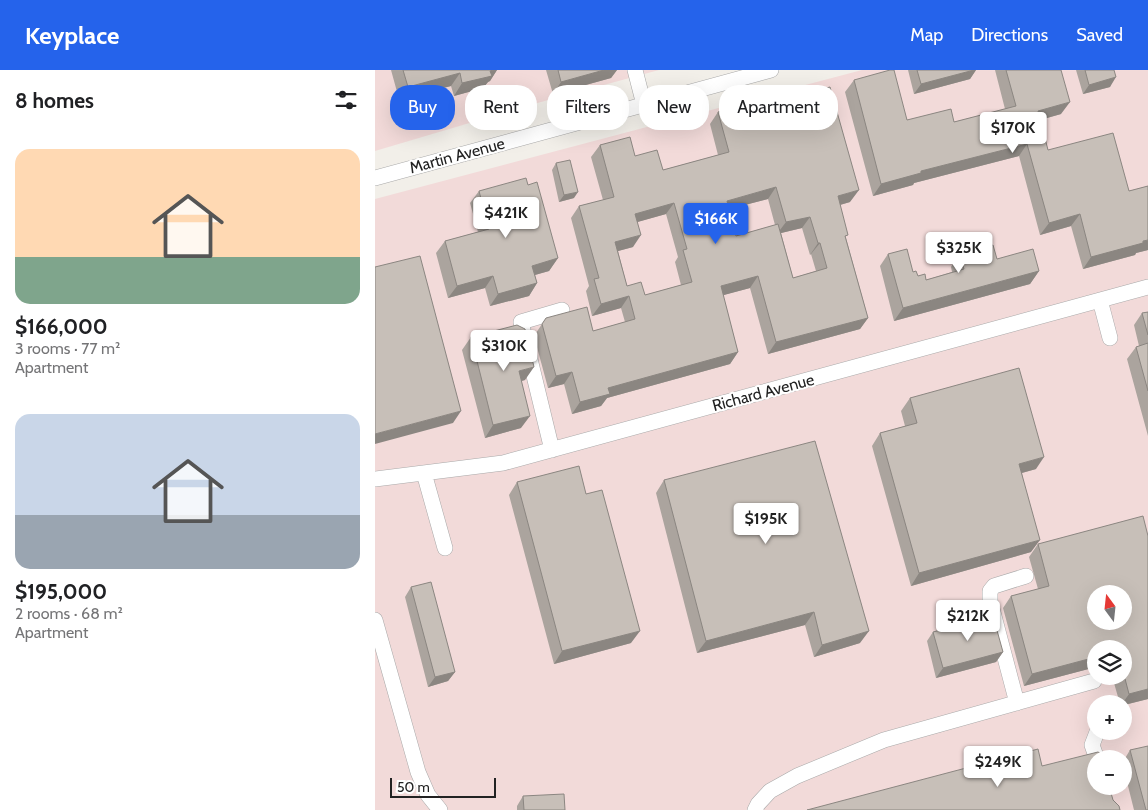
<!DOCTYPE html>
<html lang="en">
<head>
<meta charset="utf-8">
<style>
  body { margin:0; font-family:Cabin,sans-serif; background:#f6f6f6; color:#202124; height:100vh; display:flex; flex-direction:column; font-size:19px; white-space:nowrap }
  * { box-sizing:border-box; margin:0 }
  p { font-size:16px; color:#757577 }
  .icon { flex:none; width:28px; height:28px; fill:none; stroke:currentColor; stroke-width:2; stroke-linecap:round; stroke-linejoin:round }
  .map { position:relative; flex:1; overflow:hidden }
  .panel { display:flex; flex-direction:column; background:#fff; width:375px }
  .panel>* { flex:none }
  .guide { position:absolute; left:15px; top:15px; width:475px; height:45px; display:flex; gap:10px }
  .needle { width:32px; rotate:345deg }
  .fabs { position:absolute; left:712px; top:515px; display:grid; gap:10px }
  .fabs a { display:grid; place-items:center; width:45px; height:45px; border-radius:50%; background:#fff; box-shadow:0 5px 20px #0002; font-size:25px }
  .scale { position:absolute; left:15px; bottom:12px; width:106px; box-sizing:border-box; padding-left:5px; border:2px solid #222; border-top:0; font-size:14px; line-height:18px; white-space:nowrap; color:#222; -webkit-text-stroke:4px #fff; paint-order:stroke }
  .price { position:absolute; translate:-50% -42px; padding:0 11px; border-radius:5px; background:#fff; color:#222; font-size:16px; line-height:32px; filter:drop-shadow(0 1px 2px #0008) }
  .price::after { content:''; position:absolute; left:50%; top:30px; width:15px; height:11px; margin-left:-8px; background:inherit; clip-path:polygon(0 0,100% 0,50% 100%) }
  .price.on { background:#2563eb; color:#fff }
  ul { padding:0; list-style:none }
  li { display:grid; align-content:center; gap:10px; height:265px; padding:0 15px }
  li span { display:grid; place-items:center; height:155px; border-radius:15px; color:#555 }
  li>.icon { margin-inline-start:auto }
  span .icon { width:90px; height:90px; fill:#fffc; stroke-width:1 }
  li b { font-size:21px }
  h2 { display:flex; justify-content:space-between; align-items:center; height:60px; padding:0 15px; font-size:21px }
  .pill { padding:0 18px; border-radius:20px; background:#fff; box-shadow:0 5px 20px #0002; font-size:18px; line-height:45px }
  .pill.on { background:#2563eb; color:#fff }
  header { display:flex; align-items:center; gap:30px; box-sizing:border-box; height:70px; padding:0 25px; background:#2563eb; color:#fff }
  header strong { font-size:24px }
  nav { display:flex; gap:28px; margin-inline-start:auto; font-size:18px }
  main { display:flex; flex:1; min-height:0 }
  .map>svg:first-child { display:block }
</style>
</head>
<body>
<header>
<strong>Keyplace</strong>
<nav><a>Map</a><a>Directions</a><a>Saved</a></nav>
</header>
<main>
<section class="panel">
<h2>8 homes<svg class="icon" aria-label="filters" viewBox="0 0 24 24"><path d="M4 7h16M4 17h16"/><circle cx="9" cy="7" r="2"/><circle cx="15" cy="17" r="2"/></svg></h2>
<ul>
<li><span style="background:linear-gradient(#ffd9b3 70%,#7fa58c 0)"><svg class="icon" aria-label="home" viewBox="0 0 24 24"><path d="M3 11l9-7 9 7M6 9v11h12V9"/></svg></span><div><b>$166,000</b><p>3 rooms · 77 m²</p><p>Apartment</p></div></li>
<li><span style="background:linear-gradient(#c9d6e8 65%,#9aa5b1 0)"><svg class="icon" aria-label="home" viewBox="0 0 24 24"><path d="M3 11l9-7 9 7M6 9v11h12V9"/></svg></span><div><b>$195,000</b><p>2 rooms · 68 m²</p><p>Apartment</p></div></li>
</ul>
</section>
<div class="map">
<svg width="773" height="740" viewBox="0 0 773 740">
  <rect width="100%" height="100%" fill="#f2efe9"/>
  <path fill="#f2dad9" fill-rule="evenodd" d="M0 0H284L155 35 0 81Z
    M487 0H773V740H0V129ZM721 524H749V551H721ZM721 579H749V606H721ZM721 634H749V661H721ZM721 689H749V716H721Z"/>
  <g fill="none" stroke-linecap="round" stroke-linejoin="round">
    <g stroke="#a9a9a9" stroke-width="16">
      <path id="minor" d="M260 0 269 35
        M0 108 396 0
        M725 230 735 268
        M177 380 146 252 187 240
        M49 403 70 478
        M0 409 128 393 773 217
        M0 550 43 702 53 725 65 740
        M642 633 615 531V521L619 516 651 506
        M722 689 717 675 722 662
        M380 740 383 734 395 721 422 706 509 670 719 611"/>
    </g>
    <use href="#minor" stroke="#fff" stroke-width="15"/>
  </g>
  <path fill="#aba49e" fill-rule="evenodd" d="M16 0H122L115 11 113 12 108 18 79 26 76 16 24 29Z
    M171 0H242L236 8 178 24Z
    M533 0H601L595 9 539 24Z
    M620 0H686V44L665 50 673 80 754 121 773 116V180L761 183 760 185 708 199 696 156 665 165 644 86 539 113 538 115 498 126 470 22 479 10 532 50 579 52 630 39Z
    M701 0H739L735 17 708 24Z
    M403 31 475 132 465 135 471 168 493 248 485 259 393 284 375 218 348 225 363 282 355 294 232 328 226 336 197 344 189 314 173 318 159 266 171 248 218 261 250 252 246 238 217 246 211 221 214 216 196 148 204 136 228 130 216 87 225 75 260 86 288 100 343 85 335 54 343 42ZM393 129 400 155 361 166 354 139ZM291 144 303 187 300 192 306 215 270 225 252 216 243 181 258 177 262 152ZM427 158 435 185 436 184 441 201 418 208 406 163Z
    M181 93 199 128 184 132 177 100Z
    M153 115 183 188 174 201 160 205 162 213 154 226 115 236 110 218 73 228 61 183 70 171 103 162 95 133 104 121Z
    M513 184 538 202 543 206 551 210 577 202 576 197 584 185 622 189 664 201 655 214 519 251 505 196Z
    M773 242V366L752 289 761 277 764 276 759 255 767 243Z
    M96 267 150 310 146 311V358L110 368 87 280Z
    M535 328 661 399 647 403 656 482 536 516 497 376 505 363 530 356 526 341Z
    M289 410 485 573 439 587 430 555 322 583 281 423Z
    M142 412 211 424 256 573 179 594 134 425Z
    M773 466V629L749 635V634H745L737 606H749V579H721V597L649 616 628 538 636 526 663 519 654 487 663 474Z
    M36 517 80 602 73 611 53 617 30 527Z
    M558 562 628 582 621 592 561 608 552 571Z
    M755 680 773 740H759L749 700V690Z
    M148 726 190 740H142V736Z"/>
  <path fill="#8b8681" d="M118 0H122L115 11 113 12 108 18 79 26 87 13Z
    M229 0H242L236 8 178 24 186 12Z
    M599 0H601L595 9 539 24 546 14Z
    M85 3 76 16 24 29 33 17Z
    M741 7 735 17 708 24 714 15Z
    M695 32 686 44 654 53 663 41Z
    M652 74 644 86 539 113 538 115 498 126 506 114 546 101Z
    M401 117 393 129 343 142 352 131Z
    M484 120 475 132 454 138 463 126Z
    M203 122 199 128 184 132 189 125Z
    M299 133 291 144 252 155 260 144Z
    M705 144 696 156 665 165 674 153Z
    M435 147 427 158 402 164 411 152Z
    M266 165 258 177 232 184 240 172Z
    M773 170V180L761 183 760 185 708 199 716 187Z
    M443 173H445L436 184 435 185Z
    M183 188 174 201 149 208 157 196Z
    M664 201 655 214 519 251 528 238Z
    M118 206 110 218 73 228 82 216Z
    M383 206 375 218 338 228 346 216Z
    M162 213 154 226 115 236 123 224Z
    M254 226 246 238 217 246 226 234Z
    M493 248 485 259 393 284 401 272Z
    M363 282 355 294 232 328 226 336 197 344 205 332 233 318Z
    M159 297 150 310 135 314 144 301Z
    M197 302 189 314 173 318 181 306Z
    M86 341 78 353 0 374V364Z
    M155 346 146 358 110 368 118 355Z
    M669 387 661 399 635 406 644 394Z
    M665 470 656 482 536 516 544 503Z
    M439 542 430 555 322 583 331 571Z
    M265 561 256 573 179 594 187 581Z
    M494 561 485 573 439 587 447 575Z
    M628 582 621 592 561 608 568 598Z
    M721 587V597L649 616 657 604Z
    M80 602 73 611 53 617 60 607Z
    M773 619V629L749 635V634H747L754 624Z"/>
  <path fill="#c7bfb8" stroke="#8b8681" fill-rule="evenodd" d="M28 0H118L115 1 117 6 87 13 85 3 33 17Z
    M183 0H229L186 12Z
    M515 0H519L532 50 576 39 579 52 641 36 631 0H686L695 32 663 41 673 80 738 63 754 121 773 116V170L768 171V173L716 187 705 144 674 153 652 74 546 101V103L506 114 479 10Z
    M542 0H599L546 14Z
    M710 0H739L741 7 714 15Z
    M455 17 484 120 463 126 473 165 470 166 493 248 401 272 383 206 346 216 363 282 233 318 235 324 205 332 197 302 181 306 167 254 171 248 212 237 218 261 260 249 254 226 226 234 219 209 224 208 204 136 239 127 225 75 255 67 260 86 282 80 288 100 354 82 343 42 402 26 403 31ZM401 117 411 152 435 147 443 173H445L452 198 418 208 403 154 361 166 352 131ZM299 133 312 179 308 180 317 212 270 225 266 212 252 216 240 172 266 165 260 144Z
    M195 90 203 122 189 125 181 93Z
    M151 108 153 115 162 112 183 188 157 196 162 213 123 224 118 206 82 216 70 171 114 159 104 121Z
    M618 175 622 189 658 179 664 201 528 238 513 184 532 179 538 202 541 201 543 206 550 204 551 210 589 199 584 185Z
    M45 186 86 341 0 364V197Z
    M773 242V265L767 243Z
    M142 255 150 259 159 297 144 301 155 346 118 355 96 267Z
    M773 273V321L761 277Z
    M644 298 669 387 644 394 665 470 544 503 505 363 542 353 535 328Z
    M440 371 494 561 447 575 439 542 331 571 289 410Z
    M204 396 211 424 227 420 265 561 187 581 142 412Z
    M768 446 773 466V619L754 624 749 605V579H721V587L657 604 636 526 674 516 663 474ZM721 524H749V551H721Z
    M56 512 80 602 60 607 36 517Z
    M618 546 628 582 568 598 558 562Z
    M773 676V740H771L755 680Z
    M663 679 667 696 723 682 730 686 731 689H721V716H734L738 730 744 736 745 740H432Z
    M189 724 190 740H149L148 726Z"/>
  <g text-anchor="middle" stroke-width="4" stroke-linejoin="round" paint-order="stroke">
    <g font-size="16" fill="#222" stroke="#fff">
      <text transform="translate(82 85) rotate(-15)" y="6">Martin Avenue</text>
      <text transform="translate(388 322) rotate(-15)" y="6">Richard Avenue</text>
    </g>
  </g>
</svg>
<div class="fabs">
<a><svg class="needle" viewBox="-14 -14 28 28"><path d="M0-13l5 13h-10z" fill="#e53935"/><path d="M0 13l5-13h-10z" fill="#757577"/></svg></a>
<a><svg class="icon" aria-label="layers" viewBox="0 0 24 24"><path d="M12 4l9 5-9 5-9-5zM3 14l9 5 9-5"/></svg></a>
<a>+</a>
<a>−</a>
</div>
<div class="scale">50 m</div>
<b class="price" style="left:638px;top:84px">$170K</b>
<b class="price" style="left:131px;top:169px">$421K</b>
<b class="price on" style="left:341px;top:175px">$166K</b>
<b class="price" style="left:584px;top:204px">$325K</b>
<b class="price" style="left:129px;top:302px">$310K</b>
<b class="price" style="left:391px;top:475px">$195K</b>
<b class="price" style="left:593px;top:572px">$212K</b>
<b class="price" style="left:623px;top:718px">$249K</b>
<div class="guide">
<a class="pill on">Buy</a>
<a class="pill">Rent</a>
<a class="pill">Filters</a>
<a class="pill">New</a>
<a class="pill">Apartment</a>
</div>
</div>
</main>
</body>
</html>
